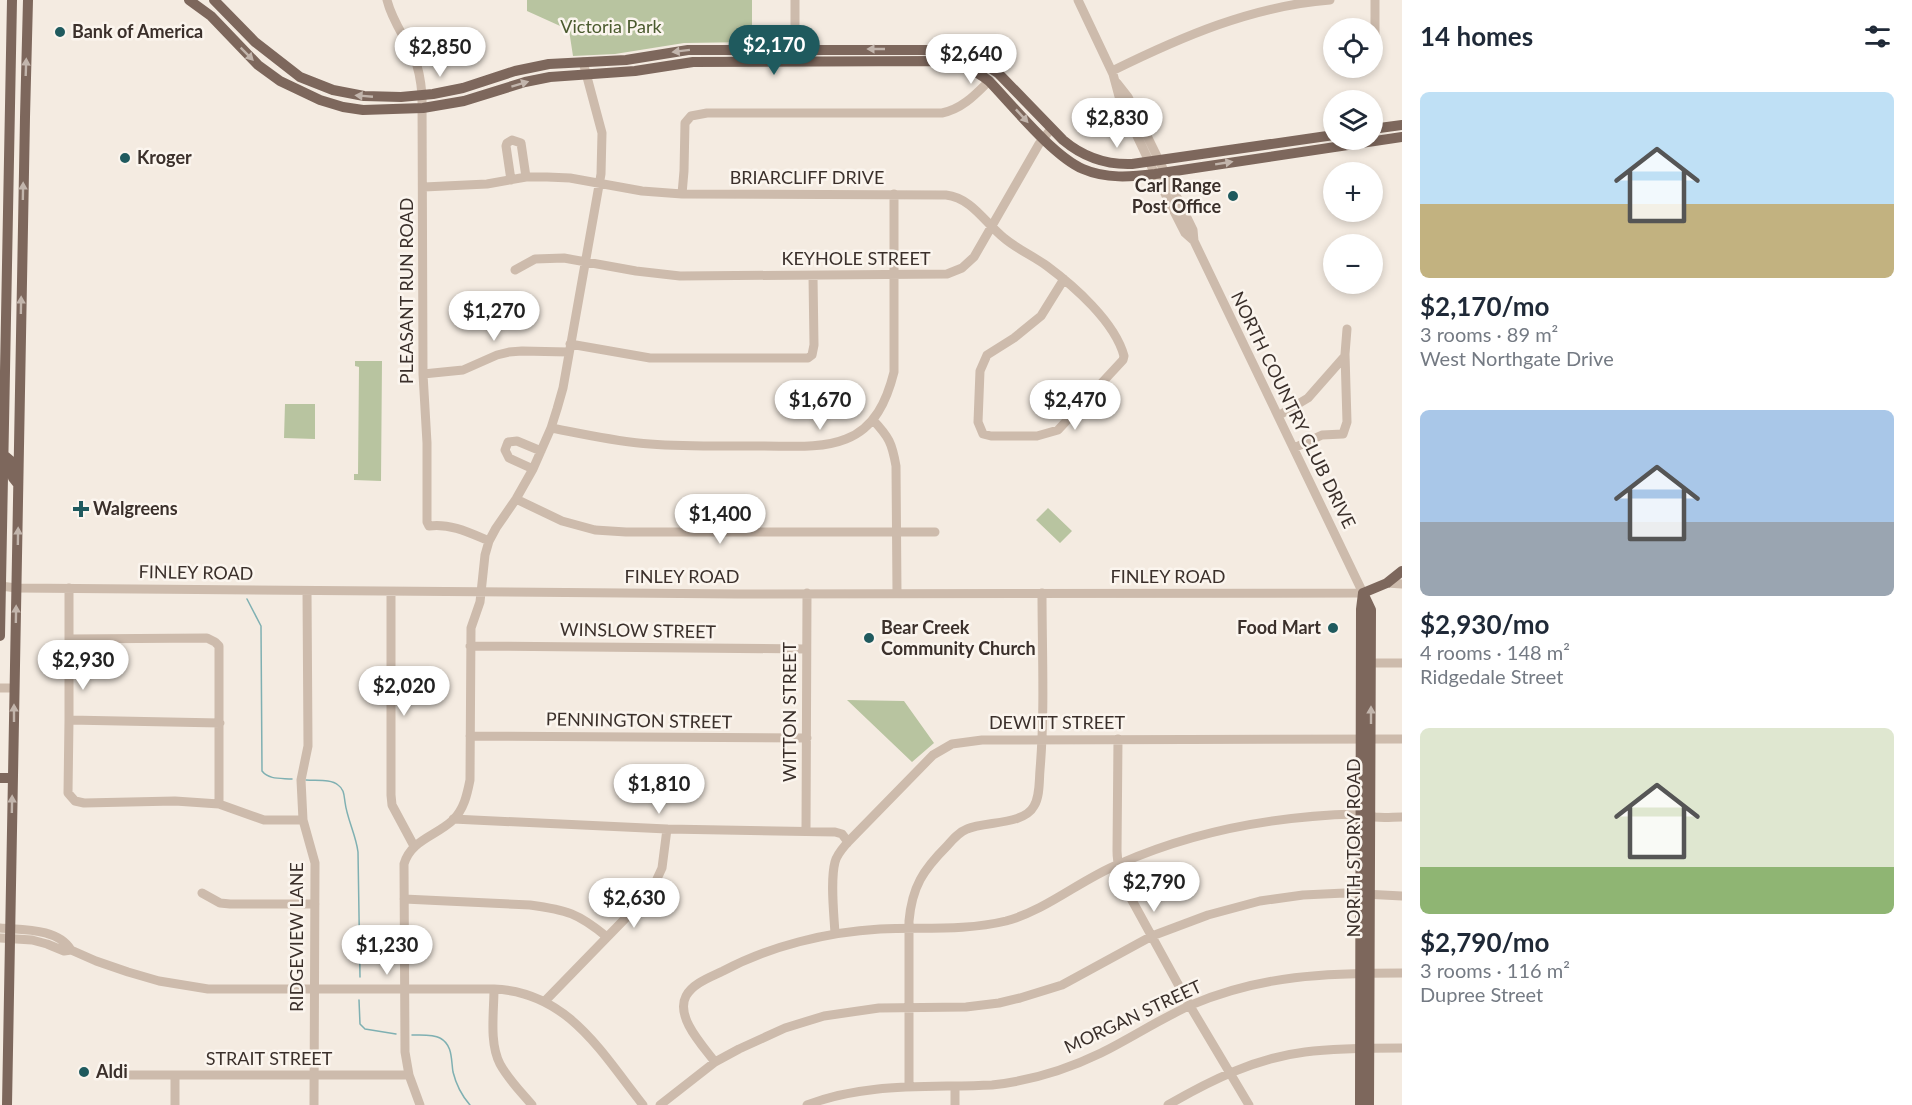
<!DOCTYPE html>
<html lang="en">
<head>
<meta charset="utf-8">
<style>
  body { margin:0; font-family:Lato,sans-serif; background:#f2f2f3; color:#1f2937; height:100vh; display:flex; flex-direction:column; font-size:22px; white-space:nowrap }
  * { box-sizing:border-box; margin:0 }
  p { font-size:20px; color:#747a83 }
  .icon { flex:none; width:33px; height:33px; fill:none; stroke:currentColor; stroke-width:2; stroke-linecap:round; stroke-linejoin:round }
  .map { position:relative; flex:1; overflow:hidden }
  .side { display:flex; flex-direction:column; background:#fff; width:510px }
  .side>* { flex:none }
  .controls { position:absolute; left:1323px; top:18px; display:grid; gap:12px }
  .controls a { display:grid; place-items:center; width:60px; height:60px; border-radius:50%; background:#fff; box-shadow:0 3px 9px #0003; font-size:30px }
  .price { position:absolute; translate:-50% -51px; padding:0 14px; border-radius:21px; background:#fff; color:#222; font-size:20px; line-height:39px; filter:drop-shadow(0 2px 3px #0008) }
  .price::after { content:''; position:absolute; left:50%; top:36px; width:18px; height:14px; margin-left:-9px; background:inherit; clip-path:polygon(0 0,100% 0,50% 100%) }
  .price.active { background:#1f5a5e; color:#fff }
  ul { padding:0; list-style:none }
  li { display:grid; align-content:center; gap:12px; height:318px; padding:0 18px }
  li span { display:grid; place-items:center; height:186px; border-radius:9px; color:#555 }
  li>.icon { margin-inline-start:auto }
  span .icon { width:108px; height:108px; fill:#fffc; stroke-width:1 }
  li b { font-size:26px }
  h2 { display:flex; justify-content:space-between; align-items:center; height:72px; padding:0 18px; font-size:26px }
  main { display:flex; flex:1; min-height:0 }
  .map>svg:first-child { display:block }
</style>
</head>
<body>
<main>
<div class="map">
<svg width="1402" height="1105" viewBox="0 0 1402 1105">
  <rect width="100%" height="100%" fill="#f4ebe1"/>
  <path fill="#b8c4a0" d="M527 0H752V42L684 43 615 54 573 56 569 30 527 11Z
    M355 361H382L381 481 354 480V474H358L359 367 355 366Z
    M285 404H315V439L284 438Z
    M1048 508 1072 531 1060 543 1036 520Z
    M847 700 904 701 934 743 912 762Z"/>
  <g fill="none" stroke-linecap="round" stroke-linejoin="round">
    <path stroke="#7fb0b2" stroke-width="1.5" d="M247 599 261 626 262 771C269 780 281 778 292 779
      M306 780C316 781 331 779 338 785 344 789 344 795 345 802 347 819 356 835 358 852L360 977
      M359 1000 360 1024 365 1029 396 1034
      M412 1035C421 1035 433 1034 440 1038 453 1045 451 1060 453 1072 456 1084 462 1096 470 1105"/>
    <path stroke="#cdbbac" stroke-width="9" d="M387 0C392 21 405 37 414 57 419 69 421 82 422 95L423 374 427 443V522L429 526C450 523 470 533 489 541
      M795 0V55
      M1375 0V40
      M1112 71C1181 37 1252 6 1330 0
      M1117 83 1128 97 1193 230 1194 241
      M511 180 506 146 507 143 512 140 521 143 526 177
      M424 187 487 184 526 177H547L570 178 642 191 682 194 946 195C972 198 985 223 1004 238 1017 249 1033 256 1047 266 1074 286 1115 322 1124 356L1123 360 1058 430 1037 436H991L983 434 978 422 980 371 987 355 1014 338 1041 316 1064 279
      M682 194 684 171 685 123 691 116 707 113H942C962 109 975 95 989 81
      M515 270 535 259 564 258 636 271 680 276 947 274 962 268 974 257 1039 144 1051 129
      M570 344 650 358H808L812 355 814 345 813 276
      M423 374 463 370 497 355 509 352 522 351 568 352
      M1278 416 1308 398 1345 356
      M873 420C889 437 892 443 896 466L897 593
      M551 428C584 434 617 442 650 444 688 447 726 446 764 446 790 446 821 449 846 439 875 428 887 400 894 372V194
      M1294 448 1322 435 1343 434 1347 422 1345 354 1347 329
      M533 469 509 458 505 450 508 442 517 441 541 451
      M516 499 562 521 595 530 626 532H935
      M1387 583 1402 584
      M0 586 17 588 738 594 1363 593 1194 241 1185 233 1155 174 1120 100 1113 74 1078 0
      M69 588V720L68 793 75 801 84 803 175 801 219 804 264 820H303
      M307 591 308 746 301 780 303 820 315 863 314 1105
      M391 592V795L392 805 414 846
      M70 639 207 638 215 642 219 646V804
      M470 646 806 649
      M1365 663H1402
      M0 688H14
      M69 720 220 723
      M470 736 807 738
      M1118 739 1117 851C1117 866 1122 879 1128 893L1190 1006 1249 1105
      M453 819 667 829 835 832 842 834 848 842
      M806 831 807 593
      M202 893 220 903 230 904H315
      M404 899 530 905C567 910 578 913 607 937
      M0 928C23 930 58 928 71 950
      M835 934C834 914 830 881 835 862 837 854 843 848 848 842L933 755 952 744 982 740 1402 739
      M0 938 32 940 47 944 64 951 71 950 96 961 128 972 159 981 208 989H494C568 992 601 1052 643 1105
      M494 989C494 1012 489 1043 500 1064 508 1079 521 1092 532 1105
      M545 1001 651 892 662 868 667 829
      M715 1062C703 1046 675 1017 686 996 693 983 711 977 723 971 770 946 827 932 880 929 922 927 965 931 1006 921 1047 910 1080 880 1119 864 1194 831 1275 816 1357 814 1363 813 1369 816 1375 817 1384 818 1393 817 1402 817
      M130 1075H409
      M909 1086V921C912 887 923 870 947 846 953 839 959 832 967 829 986 821 1024 825 1034 806 1040 796 1039 782 1040 770 1045 711 1042 652 1042 593
      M175 1105V1075
      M420 1105 409 1075 405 1052 404 864C411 840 436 836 453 820 464 809 467 795 470 780L471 628 480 602 485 555 489 541 496 528 516 499 533 469 551 428 557 409 563 388 601 174 602 133 583 62
      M660 1105 715 1062 739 1049 785 1028 824 1016 879 1008 966 1007 999 1003 1020 998 1062 985 1152 936 1208 915 1260 901 1303 895 1345 893 1402 896
      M807 1105C866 1082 929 1088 992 1085 1029 1081 1068 1069 1101 1053 1131 1038 1160 1019 1191 1005 1261 975 1327 973 1402 973
      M955 1105V1087
      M1168 1105C1211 1080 1256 1058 1305 1052 1337 1048 1370 1048 1402 1048"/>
    <path stroke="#7d675c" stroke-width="10" d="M189 0 211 16 258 65 280 81 320 100 343 107 363 110 423 108 464 101 525 82 550 77 635 71 693 62 936 61C956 63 973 68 989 81 1013 106 1053 156 1083 169 1106 179 1131 177 1155 174L1402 137
      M214 0 255 42 300 77 333 90 364 96 401 97 433 94 463 88 515 71 549 64 626 60 688 50H949L974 57 998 73 1063 140C1082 156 1106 165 1132 164L1334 135
      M1372 129 1402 125
      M4 455 11 461 13 478 17 483
      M1363 593 1371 610 1369 1105
      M1363 593 1387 583 1402 571
      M0 636 12 0
      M0 778H12
      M7 1105 25 117 28 0
      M1360 1105 1361 609 1363 593"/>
  </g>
  <defs><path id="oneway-solid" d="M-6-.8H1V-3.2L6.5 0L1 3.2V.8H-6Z" transform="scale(1.5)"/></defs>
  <g fill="#c2b5ac">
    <use href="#oneway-solid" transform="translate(876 49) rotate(180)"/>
    <use href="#oneway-solid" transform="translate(681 51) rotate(173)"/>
    <use href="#oneway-solid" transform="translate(247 54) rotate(45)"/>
    <use href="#oneway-solid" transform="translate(26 67) rotate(-88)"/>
    <use href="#oneway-solid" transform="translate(520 84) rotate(-17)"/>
    <use href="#oneway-solid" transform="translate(364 96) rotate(-175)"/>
    <use href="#oneway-solid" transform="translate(1022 116) rotate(47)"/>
    <use href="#oneway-solid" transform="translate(1224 163) rotate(-9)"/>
    <use href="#oneway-solid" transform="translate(23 191) rotate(-89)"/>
    <use href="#oneway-solid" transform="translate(21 305) rotate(-89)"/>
    <use href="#oneway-solid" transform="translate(18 536) rotate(-89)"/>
    <use href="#oneway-solid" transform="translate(16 614) rotate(-89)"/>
    <use href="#oneway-solid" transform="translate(14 713) rotate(-90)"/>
    <use href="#oneway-solid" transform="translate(1371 715) rotate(-90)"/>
    <use href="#oneway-solid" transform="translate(12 804) rotate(-89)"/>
  </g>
  <g fill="#1f5a5e" stroke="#fbf5ee" stroke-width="2">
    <circle cx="60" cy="32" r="6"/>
    <circle cx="125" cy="158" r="6"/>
    <circle cx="1233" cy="196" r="6"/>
    <path d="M78 500h6v6h6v6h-6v6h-6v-6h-6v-6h6z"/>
    <circle cx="1333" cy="628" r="6"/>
    <circle cx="869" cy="638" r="6"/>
    <circle cx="84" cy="1072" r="6"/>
  </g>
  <g text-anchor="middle" stroke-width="5" stroke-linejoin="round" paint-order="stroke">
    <g font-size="18" fill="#4a5a2e" stroke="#fbf5ee">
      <text x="611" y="33">Victoria Park</text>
    </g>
    <g font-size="18" font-weight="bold" fill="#3b302b" stroke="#fbf5ee" text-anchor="start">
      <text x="72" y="38">Bank of America</text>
      <text x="137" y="164">Kroger</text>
      <text x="1221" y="192" text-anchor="end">Carl Range<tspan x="1221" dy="21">Post Office</tspan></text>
      <text x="93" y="515">Walgreens</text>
      <text x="881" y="634">Bear Creek<tspan x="881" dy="21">Community Church</tspan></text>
      <text x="1321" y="634" text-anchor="end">Food Mart</text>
      <text x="96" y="1078">Aldi</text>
    </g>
    <g font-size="18" fill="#3b302b" stroke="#fbf5ee">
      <text x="807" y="184">BRIARCLIFF DRIVE</text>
      <text x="856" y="265">KEYHOLE STREET</text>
      <text transform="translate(407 291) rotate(-90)" y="6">PLEASANT RUN ROAD</text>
      <text transform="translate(1293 410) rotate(64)" y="6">NORTH COUNTRY CLUB DRIVE</text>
      <text transform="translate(196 573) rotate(1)" y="6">FINLEY ROAD</text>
      <text x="682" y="583">FINLEY ROAD</text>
      <text x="1168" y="583">FINLEY ROAD</text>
      <text transform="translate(638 631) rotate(1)" y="6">WINSLOW STREET</text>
      <text transform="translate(790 712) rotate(-90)" y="6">WITTON STREET</text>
      <text transform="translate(639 721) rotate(1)" y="6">PENNINGTON STREET</text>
      <text x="1057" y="729">DEWITT STREET</text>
      <text transform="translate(1354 848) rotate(-90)" y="6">NORTH STORY ROAD</text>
      <text transform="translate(297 937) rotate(-90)" y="6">RIDGEVIEW LANE</text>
      <text transform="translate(1133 1017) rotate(-25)" y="6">MORGAN STREET</text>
      <text x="269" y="1065">STRAIT STREET</text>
    </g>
  </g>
</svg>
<div class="controls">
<a><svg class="icon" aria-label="locate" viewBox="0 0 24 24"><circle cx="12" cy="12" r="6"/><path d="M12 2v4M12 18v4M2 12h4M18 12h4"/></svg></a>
<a><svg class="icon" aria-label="layers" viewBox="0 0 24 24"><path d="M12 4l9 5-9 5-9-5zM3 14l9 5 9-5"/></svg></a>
<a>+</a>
<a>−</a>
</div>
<b class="price active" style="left:774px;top:76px">$2,170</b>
<b class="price" style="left:440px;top:78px">$2,850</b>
<b class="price" style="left:971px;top:85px">$2,640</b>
<b class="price" style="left:1117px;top:149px">$2,830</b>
<b class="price" style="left:494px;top:342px">$1,270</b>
<b class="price" style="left:820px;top:431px">$1,670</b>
<b class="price" style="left:1075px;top:431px">$2,470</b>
<b class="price" style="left:720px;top:545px">$1,400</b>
<b class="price" style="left:83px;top:691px">$2,930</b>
<b class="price" style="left:404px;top:717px">$2,020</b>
<b class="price" style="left:659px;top:815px">$1,810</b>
<b class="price" style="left:1154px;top:913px">$2,790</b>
<b class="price" style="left:634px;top:929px">$2,630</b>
<b class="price" style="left:387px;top:976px">$1,230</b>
</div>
<section class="side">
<h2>14 homes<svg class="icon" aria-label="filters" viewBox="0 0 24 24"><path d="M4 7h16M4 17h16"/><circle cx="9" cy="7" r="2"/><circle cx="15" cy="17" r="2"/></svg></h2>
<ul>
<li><span style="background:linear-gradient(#bfe0f5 60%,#c2b280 0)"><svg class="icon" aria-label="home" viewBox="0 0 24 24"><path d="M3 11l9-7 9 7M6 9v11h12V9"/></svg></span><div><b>$2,170/mo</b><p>3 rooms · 89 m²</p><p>West Northgate Drive</p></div></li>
<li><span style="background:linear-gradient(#a9c7e8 60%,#9aa5b1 0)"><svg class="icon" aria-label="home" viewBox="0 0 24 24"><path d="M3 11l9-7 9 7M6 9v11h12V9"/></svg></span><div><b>$2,930/mo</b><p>4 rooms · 148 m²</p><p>Ridgedale Street</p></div></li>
<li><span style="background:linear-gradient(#dfe7d0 75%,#8fb573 0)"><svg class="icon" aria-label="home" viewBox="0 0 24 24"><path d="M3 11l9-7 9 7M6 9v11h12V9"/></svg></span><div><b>$2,790/mo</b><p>3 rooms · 116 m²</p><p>Dupree Street</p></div></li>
</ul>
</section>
</main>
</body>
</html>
